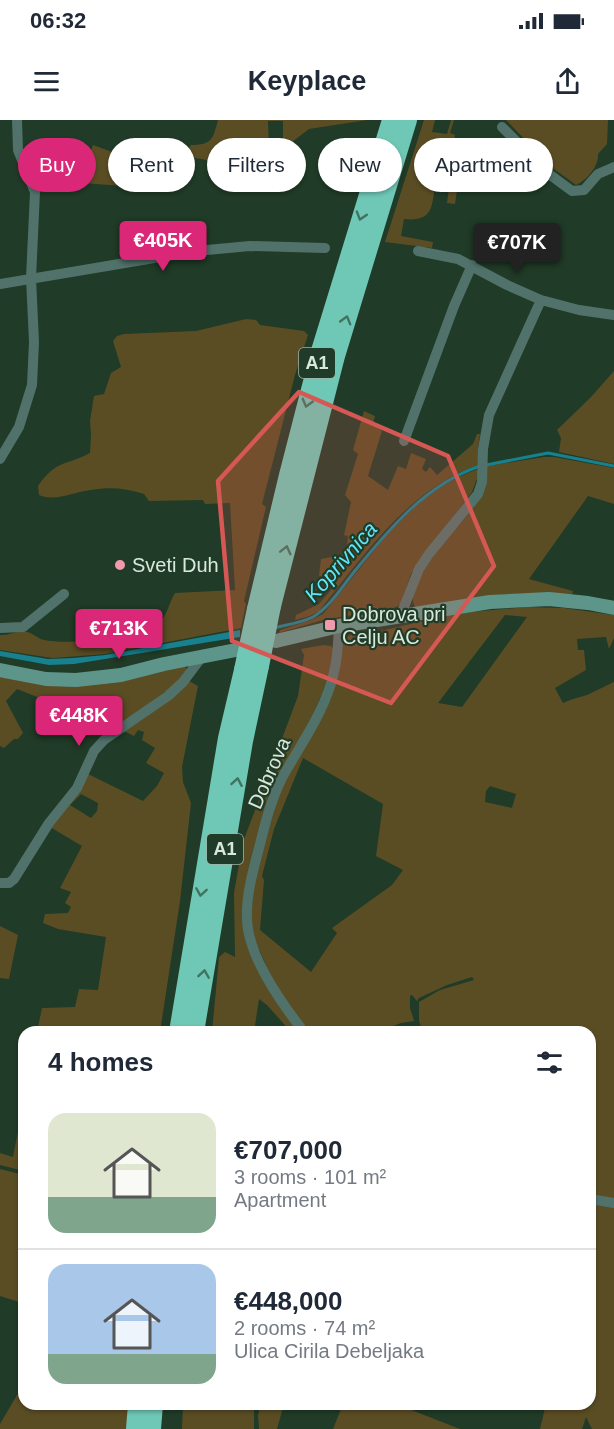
<!DOCTYPE html>
<html lang="en">
<head>
<meta charset="utf-8">
<style>
  body { margin:0; font-family:Arial,sans-serif; background:#f6f6f7; color:#1f2937; height:100vh; display:flex; flex-direction:column; font-size:22px; white-space:nowrap }
  * { box-sizing:border-box; margin:0 }
  p { font-size:20px; color:#747a83 }
  .icon { flex:none; width:33px; height:33px; fill:none; stroke:currentColor; stroke-width:2; stroke-linecap:round; stroke-linejoin:round }
  .map { position:relative; flex:1; overflow:hidden }
  .panel { position:absolute; left:18px; top:906px; width:578px; height:384px; display:flex; flex-direction:column; background:#fff; border-radius:18px; box-shadow:0 2px 4px #0004 }
  .panel>* { flex:none }
  .top-card { position:absolute; left:18px; top:18px; width:579px; height:54px; display:flex; gap:12px }
  .price { position:absolute; translate:-50% -51px; padding:0 14px; border-radius:6px; background:#db2777; color:#fff; font-size:20px; line-height:39px; filter:drop-shadow(0 2px 3px #0008) }
  .price::after { content:''; position:absolute; left:50%; top:36px; width:18px; height:14px; margin-left:-9px; background:inherit; clip-path:polygon(0 0,100% 0,50% 100%) }
  .price.selected { background:#222; color:#fff }
  ul { padding:0; list-style:none }
  li { display:flex; align-items:center; gap:18px; height:150px; padding:0 30px }
  li+li { border-top:2px solid #e0e1e3 }
  li span { display:grid; place-items:center; flex:none; width:168px; height:120px; border-radius:18px; color:#555 }
  li>.icon { margin-inline-start:auto }
  span .icon { width:72px; height:72px; fill:#fffc; stroke-width:1 }
  li b { font-size:26px }
  h2 { display:flex; justify-content:space-between; align-items:center; height:72px; padding:0 30px; font-size:26px }
  .chip { padding:0 21px; border-radius:27px; background:#fff; box-shadow:0 2px 4px #0004; font-size:21px; line-height:54px }
  .chip.selected { background:#db2777; color:#fff }
  .status { display:flex; justify-content:space-between; align-items:center; height:42px; padding:0 30px; background:#fff; direction:ltr }
  .status svg { height:16px; fill:currentColor }
  header { display:flex; justify-content:space-between; align-items:center; height:78px; padding:0 30px; background:#fff; font-size:27px; font-weight:700 }
  .map>svg:first-child { display:block }
</style>
</head>
<body>
<div class="status"><b>06:32</b><svg viewBox="0 0 49 12"><path d="M0 12V9h3v3zM5 12V6h3v6zM10 12V3h3v9zM15 12V0h3v12zM26 1h20v11H26zM47 4h2v5h-2z"/></svg></div>
<header><svg class="icon" aria-label="menu" viewBox="0 0 24 24"><path d="M4 6h16M4 12h16M4 18h16"/></svg>Keyplace<svg class="icon" aria-label="share" viewBox="0 0 24 24"><path d="M12 15V3M7 8l5-5 5 5M5 13v7h14v-7"/></svg></header>
<div class="map">
<svg width="614" height="1309" viewBox="0 0 614 1309">
  <rect width="100%" height="100%" fill="#203b27"/>
  <path fill="#5a4d24" fill-rule="evenodd" d="M218 0H367L309 9 283 29V1H268L269 28 265 30C250 34 231 45 216 43 208 41 202 38 192 38L187 30 191 25C212 25 213 19 218 0Z
    M424 0H435L432 12 447 14 451 0H454L450 13 455 15 454 22 463 27 455 84 447 83 449 68 435 65C432 88 432 102 404 99L401 116 433 122 432 128 385 122Z
    M506 0H608L607 24 598 34C599 46 587 60 576 65L550 46Z
    M93 25 156 48 151 68 82 63 33 54 23 31 86 44Z
    M246 199 256 200 260 205 304 211 308 215 295 255 262 384 266 387 244 481 246 484 241 508 105 534 67 537 52 538 0 530V515C9 516 18 510 27 512 33 513 38 519 44 520 68 525 137 519 157 505 168 496 168 484 175 473L235 470 230 383 205 384 203 380 149 381 144 374C126 368 109 367 91 370 73 372 56 382 39 375L38 366C57 339 66 346 90 333L91 314 90 301 94 276 104 274 111 253 121 247 113 221 117 216 124 214 196 211Z
    M614 251V344L559 332 561 318 557 310 591 277Z
    M364 291 375 296 373 304 382 311 368 356 388 370 398 346 406 349 411 333 426 339 422 349 426 352 430 347 437 355 473 324 477 314H480L478 328 481 344C409 368 365 434 319 491L310 496 295 500 296 495 319 484 332 469 338 459 337 456H319L321 439 346 434 348 416 344 415 351 382 345 375 358 334 353 330Z
    M544 337H554L614 348V384L588 376 529 459 573 471 572 475C519 469 468 479 416 488 398 466 463 405 474 386 480 374 483 358 487 346Z
    M481 348 472 372 411 454 400 485 389 490 326 499 279 513 280 510 311 500 323 494C371 438 407 373 481 348Z
    M528 487 564 488 614 495V518L609 529 606 517 577 519 578 530H584L586 550 555 568 563 583C571 579 578 578 587 575 596 571 605 566 614 562V1309H592L586 1297 582 1309H540L546 1284H590V912H423L419 901V882L440 870 474 860 472 857 447 865 419 878 417 881 412 875 410 876V888L414 901 401 903 378 912H307L272 859 251 811 253 762 280 671 346 518C354 511 362 513 372 513L458 493ZM505 495 527 497 462 587 438 583ZM303 638 383 684 376 736 403 750 392 765 332 808 337 813 311 852 260 810 264 760 262 756 274 709ZM490 666 516 674 512 688 485 682 486 671Z
    M323 525 331 526 334 530 331 549 318 585 281 654 243 804 301 912H291L267 885 259 879 254 912H212L219 837 225 832 235 837 234 773 243 722 298 576 304 535 301 529Z
    M185 546 187 550 172 567 107 615 105 610 107 597 75 592 17 569 6 581 23 613 18 619H14L4 628 0 626V557L49 564Z
    M189 561 198 566 182 647 183 662 191 683 180 781 160 912H37L42 888 75 887 79 869 98 870 106 817 58 809 43 803 45 794 68 793 71 787 65 783 71 772 60 768 82 726 50 707 88 654 143 681 157 666 164 653 146 643 155 628 142 620 144 612 138 610 134 616 124 611C149 596 169 581 189 561ZM81 674 98 683 97 691 91 698 70 685Z
    M0 806 18 815 9 859 0 858Z
    M24 980V1051L0 1045V1033L13 1037Z
    M0 1049 24 1055V1170L19 1182 0 1176Z
    M24 1263V1284H128L127 1309H0V1304Z
    M183 1284H256L254 1291V1309H182Z
    M261 1284H284L277 1309H259L258 1295Z
    M343 1284H396L460 1309H333Z"/>
  <path fill="#18818f" d="M240 510V517L74 544 49 545 0 536V531L48 539 73 538 105 535Z"/>
  <g fill="none" stroke-linecap="round" stroke-linejoin="round">
    <path stroke="#18818f" stroke-width="3" d="M486 345 548 333 614 346
      M273 508C286 505 301 503 313 497 330 487 342 467 354 452 389 409 425 365 480 346"/>
    <path stroke="#51726b" stroke-width="10" d="M502 7 549 54 572 71 584 70 598 54 614 47
      M418 131 458 139 507 165 541 180 579 190 614 195
      M0 164 196 131 250 126 325 128
      M404 321 454 186 472 145
      M0 339 19 307 32 265 34 222 31 158 35 72 18 30 17 0
      M400 497 419 449 429 434 478 374 482 362 483 329 489 295 541 180
      M0 508 23 507 64 474
      M0 763H9L14 759 49 703 77 668 94 631 104 620 168 576 183 562 201 538
      M304 912C282 884 248 836 247 799 246 775 253 751 259 728 265 704 271 680 282 658 300 625 326 590 334 552 338 537 338 522 339 506
      M590 1079 614 1083"/>
    <path stroke="#5e958a" stroke-width="14" d="M276 521 339 506 490 482 549 479 588 483 614 488
      M0 550 46 559 76 560 121 555 164 544 236 530"/>
    <path stroke="#6fc7b6" stroke-width="18" d="M272 486 336 236 408 0
      M256 489 288 355 320 231 391 0
      M178 912 227 618 243 550
      M195 912 244 621 260 546
      M135 1309 137 1284
      M152 1309 154 1284"/>
    <path stroke="#6fc7b6" stroke-width="18" d="M260 546 272 486
      M243 550 256 489"/>
  </g>
  <defs><path id="oneway-chevron" d="M-2-3.5L2.5 0L-2 3.5" fill="none" stroke-width="1.6" stroke-linecap="round" stroke-linejoin="round" transform="scale(1.5)"/></defs>
  <g stroke="#407360">
    <use href="#oneway-chevron" transform="translate(361 96) rotate(107)"/>
    <use href="#oneway-chevron" transform="translate(346 200) rotate(-74)"/>
    <use href="#oneway-chevron" transform="translate(307 283) rotate(105)"/>
    <use href="#oneway-chevron" transform="translate(286 430) rotate(-76)"/>
    <use href="#oneway-chevron" transform="translate(237 662) rotate(-80)"/>
    <use href="#oneway-chevron" transform="translate(201 772) rotate(99)"/>
    <use href="#oneway-chevron" transform="translate(204 854) rotate(-81)"/>
  </g>
  <path fill="#d65855" fill-opacity="0.2" stroke="#d65855" stroke-width="4.5" stroke-linejoin="round" d="M299 272 448 336 494 446 391 583 232 521 218 361Z"/>
  <g fill="#f29aad" stroke="#203b27" stroke-width="2">
    <circle cx="120" cy="445" r="6"/>
    <rect x="324" y="499" width="12" height="12" rx="3"/>
  </g>
  <g text-anchor="middle" stroke-width="4.5" stroke-linejoin="round" paint-order="stroke">
    <g fill="#203b27" stroke="#a1b4a5" stroke-width="1.5">
      <rect x="299" y="228" width="36" height="30" rx="4.5"/>
      <rect x="207" y="714" width="36" height="30" rx="4.5"/>
    </g>
    <g font-size="18" font-weight="bold" fill="#d8e8db">
      <text x="317" y="249">A1</text>
      <text x="225" y="735">A1</text>
    </g>
    <g font-size="20" fill="#d8e8db" stroke="#203b27" text-anchor="start">
      <text x="132" y="452">Sveti Duh</text>
      <text x="342" y="501">Dobrova pri<tspan x="342" dy="23">Celju AC</tspan></text>
    </g>
    <g font-size="20" fill="#d8e8db" stroke="#203b27">
      <text transform="translate(269 653) rotate(-66)" y="7">Dobrova</text>
    </g>
    <g font-size="21" font-style="italic" fill="#5fe7fb" stroke="#203b27">
      <text transform="translate(341 442) rotate(-49)" y="7">Koprivnica</text>
    </g>
  </g>
</svg>
<b class="price" style="left:163px;top:152px">€405K</b>
<b class="price selected" style="left:517px;top:154px">€707K</b>
<b class="price" style="left:119px;top:540px">€713K</b>
<b class="price" style="left:79px;top:627px">€448K</b>
<div class="top-card">
<a class="chip selected">Buy</a>
<a class="chip">Rent</a>
<a class="chip">Filters</a>
<a class="chip">New</a>
<a class="chip">Apartment</a>
</div>
<section class="panel">
<h2>4 homes<svg class="icon" aria-label="filters" viewBox="0 0 24 24"><path d="M4 7h16M4 17h16"/><circle cx="9" cy="7" r="2"/><circle cx="15" cy="17" r="2"/></svg></h2>
<ul>
<li><span style="background:linear-gradient(#dfe7d0 70%,#7fa58c 0)"><svg class="icon" aria-label="home" viewBox="0 0 24 24"><path d="M3 11l9-7 9 7M6 9v11h12V9"/></svg></span><div><b>€707,000</b><p>3 rooms · 101 m²</p><p>Apartment</p></div></li>
<li><span style="background:linear-gradient(#a9c7e8 75%,#7fa58c 0)"><svg class="icon" aria-label="home" viewBox="0 0 24 24"><path d="M3 11l9-7 9 7M6 9v11h12V9"/></svg></span><div><b>€448,000</b><p>2 rooms · 74 m²</p><p>Ulica Cirila Debeljaka</p></div></li>
</ul>
</section>
</div>
</body>
</html>
